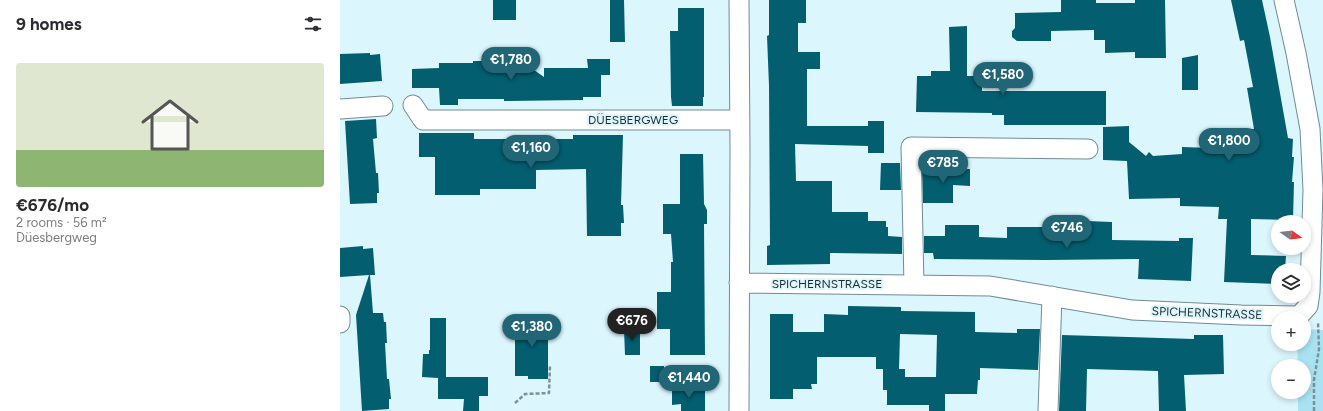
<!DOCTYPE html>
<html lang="en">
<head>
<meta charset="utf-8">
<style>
  body { margin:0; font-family:Figtree,sans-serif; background:#f7f7f7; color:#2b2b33; height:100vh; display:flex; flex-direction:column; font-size:15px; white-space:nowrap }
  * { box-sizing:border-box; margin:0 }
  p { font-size:13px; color:#7c7c81 }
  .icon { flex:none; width:22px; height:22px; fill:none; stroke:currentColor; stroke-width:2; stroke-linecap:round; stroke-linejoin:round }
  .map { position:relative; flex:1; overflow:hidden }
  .drawer { display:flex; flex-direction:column; background:#fff; width:340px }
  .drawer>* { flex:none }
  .needle { width:26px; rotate:105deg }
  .tools { position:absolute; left:931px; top:215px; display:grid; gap:8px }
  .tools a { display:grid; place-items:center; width:40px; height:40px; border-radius:50%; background:#fff; box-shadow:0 2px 6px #0003; font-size:20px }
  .price { position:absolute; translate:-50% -34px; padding:0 9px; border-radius:14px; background:#216677; color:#fff; font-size:13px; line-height:26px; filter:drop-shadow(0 1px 2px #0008) }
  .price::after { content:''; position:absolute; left:50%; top:24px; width:12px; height:9px; margin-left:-6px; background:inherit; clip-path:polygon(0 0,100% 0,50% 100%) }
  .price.active { background:#222; color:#fff }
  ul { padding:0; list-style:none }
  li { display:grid; align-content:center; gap:8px; height:212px; padding:0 16px }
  li span { display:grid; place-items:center; height:124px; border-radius:4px; color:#555 }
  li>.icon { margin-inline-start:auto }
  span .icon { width:72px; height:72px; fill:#fffc; stroke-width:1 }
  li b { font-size:17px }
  h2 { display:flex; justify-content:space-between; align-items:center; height:48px; padding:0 16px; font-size:17px }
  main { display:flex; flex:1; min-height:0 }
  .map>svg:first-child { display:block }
</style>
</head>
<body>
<main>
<section class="drawer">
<h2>9 homes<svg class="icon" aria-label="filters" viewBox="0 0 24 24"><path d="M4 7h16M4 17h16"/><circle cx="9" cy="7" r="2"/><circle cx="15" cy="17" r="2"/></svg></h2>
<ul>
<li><span style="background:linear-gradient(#dfe7d0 70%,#8fb573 0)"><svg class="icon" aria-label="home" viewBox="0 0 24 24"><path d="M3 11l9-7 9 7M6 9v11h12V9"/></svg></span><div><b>€676/mo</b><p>2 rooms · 56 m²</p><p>Düesbergweg</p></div></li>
</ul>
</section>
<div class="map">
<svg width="983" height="411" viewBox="0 0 983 411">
  <rect width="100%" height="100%" fill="#dcf6fe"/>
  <path fill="#a9e3f3" d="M964 329 983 330V411H958V392H964V366H958L957 344H964Z"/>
  <path fill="#035e70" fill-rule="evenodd" d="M153 0H176V20H153Z
    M270 0H284L285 42H270Z
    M429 0H466V23H458V52H480V69H467V126H528V121H544V153H528V146L455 144 456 181H492V212H528V221H546V227H548V236L562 237V254L490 253V264L427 265V246L430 245 429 86 427 36 429 35Z
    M721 0H756V3H795V0H825L826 58H795V52L765 53V40H754V30L711 31V41H677L672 37V31L675 28V13L721 12Z
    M891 0H922L930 37 948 138 953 139 952 157H954L952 182H954L953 220 911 219V255L946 256 945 270H938V284L884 282 887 219H878L879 207 840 206V198L789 199 787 161 763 160V127L789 126V142L806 156 809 152 813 156 842 154V147L872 148 873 129H914L907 88 913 87 904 40 900 41Z
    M338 8H364V97H363V106H332L331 97 330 31H338Z
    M627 26V76H642V91H766V125H664V115H652V113L576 112 577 76H591V71H610L609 27Z
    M30 53V55L40 54 42 81 0 84V54Z
    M173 55 204 77V68H248L247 59H270V75H261V97H243V100L164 101V99H118V105H100L99 88H72V69L99 68V63H133V61H166Z
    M858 55V90H842V58Z
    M36 119 37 138 33 139 36 173H38L39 193H37V203L10 204 5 121Z
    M79 133H134V139H233V135H283L281 205H283L284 223H281V236H247L246 169 196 170V189H140V195H95V157H79Z
    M340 154H363L364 204 367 210V224H364L365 355H330V329H317V292H331V262H333L331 234H323V204H340Z
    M541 163H560L561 190H540Z
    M630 169V186L613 185V203H583L582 170Z
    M747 221 772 222V240L839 241V238H853L851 281 798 279 799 259 706 260 594 259 593 253H584V236H605V225H639V237L667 238V227H706V237H740V223H747Z
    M23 246V249L33 248 35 275H30L33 313H43L44 322H46L47 343H45L47 379H49L51 399H49V409L22 411 16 315 29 275 0 277V248Z
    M508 306 561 307V311L635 312V332L677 333V329H700L698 370 640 368V380H638L637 394H605V411H589V405H547V390H543V369H536V357H477V384H471L472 389H453V399H430V314H453V332H484V314L508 315ZM560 334 597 335 596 377H565V369H559Z
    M188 317H208V379H188V376H175V320H188Z
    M90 318H106V377H148V396H139V411H123L124 399H98V378L82 377 83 354H89V350H90Z
    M284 330H300V355H285Z
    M722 335 854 339V335H883L884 374 844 375 846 411H819L818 371 747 369 746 411H719Z
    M310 366H324V382H310Z
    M332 388H365V411H341V404L332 405Z"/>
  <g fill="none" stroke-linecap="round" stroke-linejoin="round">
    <g stroke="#6e8c95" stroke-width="21">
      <path id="minor" d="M73 105 83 120H400
        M0 109 43 106
        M399 283 650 286 792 310 901 315 959 316 968 306 970 292 973 190 970 129 956 53 944 0
        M574 285 571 147 748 149
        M0 316V323
        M399 411 400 151 399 0
        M708 411 712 296"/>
    </g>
    <path stroke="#7e9197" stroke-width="2.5" stroke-dasharray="4 2" stroke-linecap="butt" d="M175 403 185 394 209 393 210 365
      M974 411V380L979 349 978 322"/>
    <use href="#minor" stroke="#fff" stroke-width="19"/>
  </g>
  <g text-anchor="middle" stroke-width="4" stroke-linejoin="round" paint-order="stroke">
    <g font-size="12" fill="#1f2b2f" stroke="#dcf6fe">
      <text x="293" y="124">DÜESBERGWEG</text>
      <text x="487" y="288">SPICHERNSTRASSE</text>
      <text transform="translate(867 313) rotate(2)" y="4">SPICHERNSTRASSE</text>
    </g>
  </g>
</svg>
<div class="tools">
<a><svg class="needle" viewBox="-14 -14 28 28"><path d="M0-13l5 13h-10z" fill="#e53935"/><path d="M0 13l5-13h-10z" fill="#7c7c81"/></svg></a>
<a><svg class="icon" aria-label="layers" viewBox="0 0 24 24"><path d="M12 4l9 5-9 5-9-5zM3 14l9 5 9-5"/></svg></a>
<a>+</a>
<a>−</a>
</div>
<b class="price" style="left:171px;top:81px">€1,780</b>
<b class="price" style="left:663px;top:96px">€1,580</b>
<b class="price" style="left:889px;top:162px">€1,800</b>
<b class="price" style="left:191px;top:169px">€1,160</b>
<b class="price" style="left:603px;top:184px">€785</b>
<b class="price" style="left:727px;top:249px">€746</b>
<b class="price active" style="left:292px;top:342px">€676</b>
<b class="price" style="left:192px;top:348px">€1,380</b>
<b class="price" style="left:349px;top:399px">€1,440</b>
</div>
</main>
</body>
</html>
